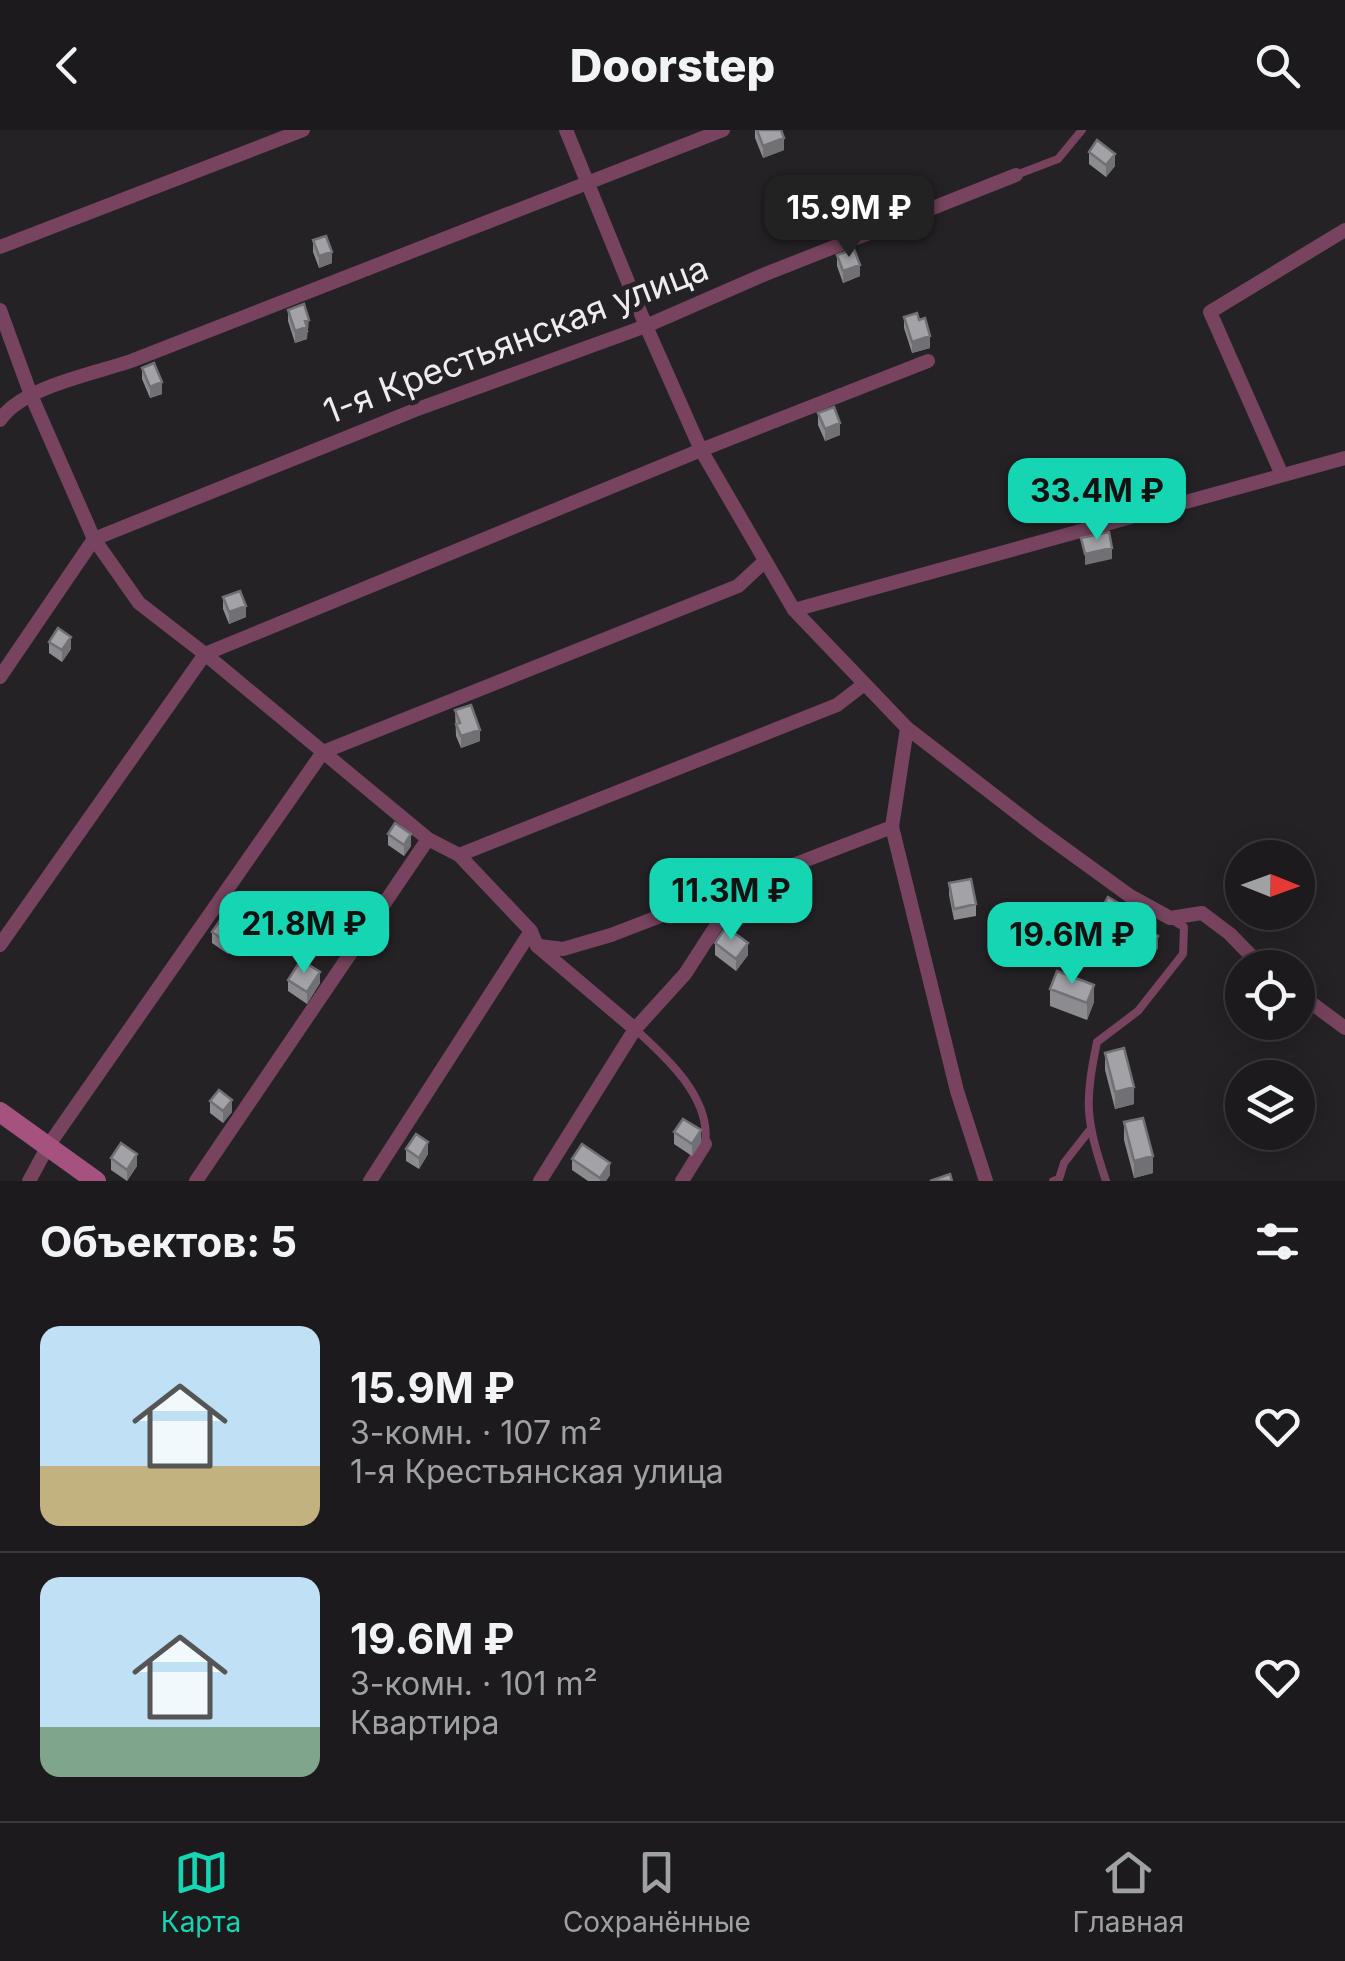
<!DOCTYPE html>
<html lang="ru">
<head>
<meta charset="utf-8">
<style>
  body { margin:0; font-family:Inter,sans-serif; background:#252325; color:#f1f3f6; height:100vh; display:flex; flex-direction:column; font-size:38px; white-space:nowrap }
  * { box-sizing:border-box; margin:0 }
  p { font-size:32px; color:#a0a1a3 }
  .icon { flex:none; width:55px; height:55px; fill:none; stroke:currentColor; stroke-width:2; stroke-linecap:round; stroke-linejoin:round }
  .map { position:relative; height:1051px; overflow:hidden }
  .side { display:flex; flex-direction:column; background:#1c1a1c; flex:1 }
  .side>* { flex:none }
  .needle { width:65px; rotate:91deg }
  .controls { position:absolute; left:1225px; top:710px; display:grid; gap:20px }
  .controls a { display:grid; place-items:center; width:90px; height:90px; border-radius:50%; background:#1c1a1c; box-shadow:0 5px 25px #0003,0 0 0 2px #3a383b; font-size:50px }
  .price { position:absolute; translate:-50% -85px; padding:0 22px; border-radius:20px; background:#16d5b3; color:#111; font-size:32px; line-height:65px; filter:drop-shadow(0 2px 5px #0008) }
  .price::after { content:''; position:absolute; left:50%; top:60px; width:30px; height:22px; margin-left:-15px; background:inherit; clip-path:polygon(0 0,100% 0,50% 100%) }
  .price.current { background:#222; color:#fff }
  ul { padding:0; list-style:none }
  li { display:flex; align-items:center; gap:30px; height:250px; padding:0 40px }
  li+li { border-top:2px solid #3a383b }
  li span { display:grid; place-items:center; flex:none; width:280px; height:200px; border-radius:20px; color:#555 }
  li>.icon { margin-inline-start:auto }
  span .icon { width:120px; height:120px; fill:#fffc; stroke-width:1 }
  li b { font-size:42px }
  h2 { display:flex; justify-content:space-between; align-items:center; height:120px; padding:0 40px; font-size:42px }
  header { display:flex; justify-content:space-between; align-items:center; height:130px; padding:0 40px; background:#1c1a1c; font-size:45px; font-weight:800 }
  .dock { display:flex; justify-content:space-around; align-items:center; height:140px; border-top:2px solid #3a383b; background:#1c1a1c; font-size:28px; color:#a0a1a3 }
  .dock a { display:grid; justify-items:center; gap:5px }
  .dock .current { color:#16d5b3 }
  .map>svg:first-child { display:block }
</style>
</head>
<body>
<header><svg class="icon" aria-label="back" viewBox="0 0 24 24"><path d="M15 5l-7 7 7 7"/></svg>Doorstep<svg class="icon" aria-label="search" viewBox="0 0 24 24"><circle cx="10" cy="10" r="6"/><path d="M15 15l6 6"/></svg></header>
<div class="map">
<svg width="1345" height="1051" viewBox="0 0 1345 1051">
  <rect width="100%" height="100%" fill="#252226"/>
  <g fill="none" stroke-linecap="round" stroke-linejoin="round">
    <path stroke="#77435e" stroke-width="8" d="M1016 45 1058 29 1082 0
      M635 899C665 926 712 968 705 1014
      M1053 1051 1059 1049 1064 1033 1089 1001
      M1106 1051C1086 990 1084 975 1097 912L1138 881 1183 824 1184 797 1174 791"/>
    <path stroke="#77435e" stroke-width="14" d="M566 0 646 196 701 320 794 480 907 598 1039 700 1130 766 1170 788 1202 783 1230 804 1263 838
      M0 117 303 0
      M0 180 31 265 94 409 139 473 205 524 428 709 459 725 531 801 537 816 635 899
      M0 290C22 257 93 244 131 231L723 0
      M1282 345 1210 182 1345 100
      M794 480 1345 328
      M0 547 94 409 415 280 646 196 763 145 1016 45
      M907 598 892 697 957 961 986 1051
      M459 725 837 575 863 555
      M0 815 205 524 701 320 928 231
      M539 816 563 819 611 805 892 697
      M1298 863 1345 898
      M29 1051 48 1016 323 622 738 456 764 432
      M196 1051 428 709
      M370 1051 531 801
      M540 1051 635 899 685 844 727 779 737 756
      M682 1051 705 1014"/>
    <path stroke="#a5537e" stroke-width="20" d="M0 982 96 1051"/>
  </g>
  <path fill="#8b8b90" d="M755 0H781L784 20 763 28 755 8Z
    M1089 22 1115 36 1106 47 1089 34Z
    M313 110 332 133 319 138 313 122Z
    M837 125 860 146 843 153 837 136Z
    M288 180 309 202H307V209L295 213 288 191Z
    M904 187 919 190 930 218 912 223 904 198Z
    M142 238 162 264 150 268 142 249Z
    M818 283 840 305 825 311 818 295Z
    M223 467 246 487 229 494 223 479Z
    M49 512 71 519 62 532 49 523Z
    M455 580 480 611 461 618 456 606Z
    M388 704 411 716 404 726 388 715Z
    M949 753 976 774V786L954 790 949 765Z
    M1127 796 1107 830 1088 819V802Z
    M212 802 239 809 228 824 212 813Z
    M1128 802 1158 818 1151 829 1128 813Z
    M715 813 748 825 736 841 715 825Z
    M288 850 320 853 307 874 288 861Z
    M1050 859 1094 872 1087 890 1050 876Z
    M1105 923 1134 974 1115 979 1105 940Z
    M210 971 232 982 223 993 210 983Z
    M1124 992 1153 1043 1134 1048 1124 1010Z
    M674 1002 701 1012 692 1026 674 1014Z
    M406 1019 428 1024 419 1039 406 1031Z
    M111 1028 137 1036 127 1051 111 1040Z
    M572 1029 610 1045 606 1051H588L572 1040Z"/>
  <path fill="#717175" d="M784 8V20L763 28V16Z
    M1115 24V36L1106 47V35Z
    M332 122V133L319 138V126Z
    M860 135V146L843 153V141Z
    M309 190 307 209 295 213V201L305 191Z
    M930 206V218L912 223V212Z
    M162 252V264L150 268V257Z
    M840 293V305L825 311V299Z
    M1112 418V429L1085 435V424Z
    M246 476V487L229 494V482Z
    M71 507V519L62 532V520Z
    M480 600V611L461 618V606Z
    M411 704V716L404 726V715Z
    M1127 778V796L1107 830V812Z
    M239 797V809L228 824V813Z
    M1158 806V818L1151 829V817Z
    M748 813V825L736 841V829Z
    M320 842V853L307 874V862Z
    M1094 855V872L1087 890V873Z
    M1134 957V974L1115 979V962Z
    M232 970V982L223 993V981Z
    M701 1000V1012L692 1026V1014Z
    M428 1012V1024L419 1039V1028Z
    M137 1024V1036L127 1051V1040Z
    M1153 1026V1043L1134 1048V1031Z
    M610 1033V1045L606 1051H600V1048Z"/>
  <path fill="#a2a2a7" stroke="#717175" stroke-width="2.5" d="M757 0H781L784 8 763 16Z
    M1097 10 1115 24 1106 35 1089 22Z
    M326 106 332 122 319 126 313 110Z
    M854 119 860 135 843 141 837 125Z
    M304 174 309 190 305 191 307 197 295 201 288 180Z
    M917 183 919 190 925 188 930 206 912 212 904 187Z
    M154 233 162 252 150 257 142 238Z
    M834 277 840 293 825 299 818 283Z
    M1109 402 1112 418 1085 424 1081 408Z
    M240 461 246 476 229 482 223 467Z
    M58 498 71 507 62 520 49 512Z
    M471 575 480 600 461 606 456 594 460 593 455 580Z
    M395 693 411 704 404 715 388 704Z
    M971 749 976 774 954 779 949 753Z
    M1108 767 1127 778 1107 812 1088 802Z
    M223 786 239 797 228 813 212 802Z
    M1136 791 1158 806 1151 817 1128 802Z
    M726 797 748 813 736 829 715 813Z
    M301 830 320 842 307 862 288 850Z
    M1057 841 1094 855 1087 873 1050 859Z
    M1124 918 1134 957 1115 962 1105 923Z
    M219 960 232 970 223 981 210 971Z
    M1143 988 1153 1026 1134 1031 1124 992Z
    M683 989 701 1000 692 1014 674 1002Z
    M416 1004 428 1012 419 1028 406 1019Z
    M121 1013 137 1024 127 1040 111 1028Z
    M582 1014 610 1033 600 1048 572 1029Z
    M950 1044 952 1051H930Z"/>
  <g text-anchor="middle" stroke-width="10" stroke-linejoin="round" paint-order="stroke">
    <g font-size="35" fill="#eeecee" stroke="#252226">
      <text transform="translate(516 210) rotate(-21)" y="12">1-я Крестьянская улица</text>
    </g>
  </g>
</svg>
<div class="controls">
<a><svg class="needle" viewBox="-14 -14 28 28"><path d="M0-13l5 13h-10z" fill="#e53935"/><path d="M0 13l5-13h-10z" fill="#a0a1a3"/></svg></a>
<a><svg class="icon" aria-label="locate" viewBox="0 0 24 24"><circle cx="12" cy="12" r="6"/><path d="M12 2v4M12 18v4M2 12h4M18 12h4"/></svg></a>
<a><svg class="icon" aria-label="layers" viewBox="0 0 24 24"><path d="M12 4l9 5-9 5-9-5zM3 14l9 5 9-5"/></svg></a>
</div>
<b class="price current" style="left:849px;top:130px">15.9M ₽</b>
<b class="price" style="left:1097px;top:413px">33.4M ₽</b>
<b class="price" style="left:731px;top:813px">11.3M ₽</b>
<b class="price" style="left:304px;top:846px">21.8M ₽</b>
<b class="price" style="left:1072px;top:857px">19.6M ₽</b>
</div>
<section class="side">
<h2>Объектов: 5<svg class="icon" aria-label="filters" viewBox="0 0 24 24"><path d="M4 7h16M4 17h16"/><circle cx="9" cy="7" r="2"/><circle cx="15" cy="17" r="2"/></svg></h2>
<ul>
<li><span style="background:linear-gradient(#bfe0f5 70%,#c2b280 0)"><svg class="icon" aria-label="home" viewBox="0 0 24 24"><path d="M3 11l9-7 9 7M6 9v11h12V9"/></svg></span><div><b>15.9M ₽</b><p>3-комн. · 107 m²</p><p>1-я Крестьянская улица</p></div><svg class="icon" aria-label="heart" viewBox="0 0 24 24"><path d="M12 20l-8-8c-3-5 5-10 8-4 3-6 11-1 8 4z"/></svg></li>
<li><span style="background:linear-gradient(#bfe0f5 75%,#7fa58c 0)"><svg class="icon" aria-label="home" viewBox="0 0 24 24"><path d="M3 11l9-7 9 7M6 9v11h12V9"/></svg></span><div><b>19.6M ₽</b><p>3-комн. · 101 m²</p><p>Квартира</p></div><svg class="icon" aria-label="heart" viewBox="0 0 24 24"><path d="M12 20l-8-8c-3-5 5-10 8-4 3-6 11-1 8 4z"/></svg></li>
</ul>
</section>
<nav class="dock">
<a class="current"><svg class="icon" aria-label="map" viewBox="0 0 24 24"><path d="M3 6l6-2 6 2 6-2v14l-6 2-6-2-6 2zM9 4v14M15 6v14"/></svg>Карта</a>
<a><svg class="icon" aria-label="saved" viewBox="0 0 24 24"><path d="M7 4h10v16l-5-4-5 4z"/></svg>Сохранённые</a>
<a><svg class="icon" aria-label="home" viewBox="0 0 24 24"><path d="M3 11l9-7 9 7M6 9v11h12V9"/></svg>Главная</a>
</nav>
</body>
</html>
